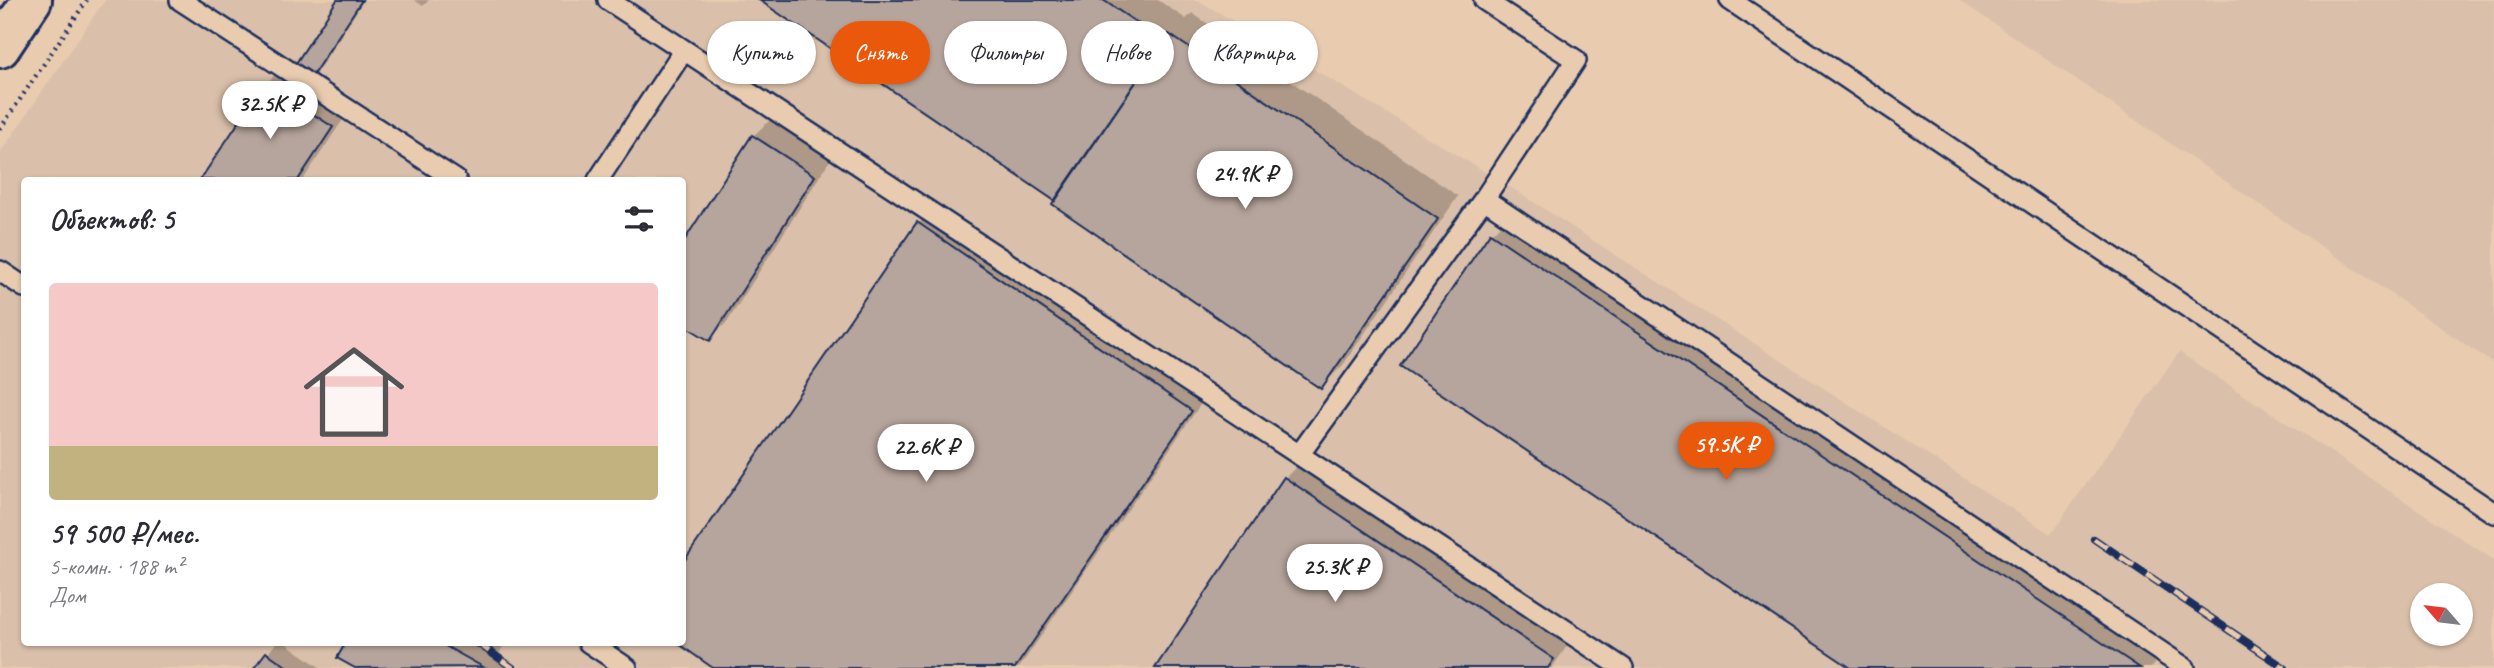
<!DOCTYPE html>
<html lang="ru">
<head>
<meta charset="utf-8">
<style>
  body { margin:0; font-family:Caveat,sans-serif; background:#f7f7f7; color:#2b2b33; height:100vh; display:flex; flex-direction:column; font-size:26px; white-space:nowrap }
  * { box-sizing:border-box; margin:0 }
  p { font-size:23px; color:#7c7c81 }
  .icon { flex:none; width:38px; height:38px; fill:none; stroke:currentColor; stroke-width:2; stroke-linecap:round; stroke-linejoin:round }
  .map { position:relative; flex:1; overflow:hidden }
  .details { position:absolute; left:21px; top:177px; width:665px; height:469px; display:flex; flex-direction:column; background:#fff; border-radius:7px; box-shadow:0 2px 5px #0004 }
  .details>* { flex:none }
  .banner { position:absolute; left:707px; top:21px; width:665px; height:63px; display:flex; gap:14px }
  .needle { width:46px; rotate:298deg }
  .controls { position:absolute; left:2410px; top:583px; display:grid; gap:14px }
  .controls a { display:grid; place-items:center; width:63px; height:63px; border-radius:50%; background:#fff; box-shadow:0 2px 5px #0004; font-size:35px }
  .price { position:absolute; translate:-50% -60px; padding:0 16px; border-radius:24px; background:#fff; color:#222; font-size:23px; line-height:46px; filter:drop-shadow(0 2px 4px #0008) }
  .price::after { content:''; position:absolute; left:50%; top:42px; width:21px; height:16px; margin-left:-10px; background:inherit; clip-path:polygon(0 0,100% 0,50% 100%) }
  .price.current { background:#ea580c; color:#fff }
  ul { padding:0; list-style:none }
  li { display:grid; align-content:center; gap:14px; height:371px; padding:0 28px }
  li+li { border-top:2px solid #e1e1e2 }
  li span { display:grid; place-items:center; height:217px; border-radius:7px; color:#555 }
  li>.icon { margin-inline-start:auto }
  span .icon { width:126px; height:126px; fill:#fffc; stroke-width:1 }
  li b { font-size:30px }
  h2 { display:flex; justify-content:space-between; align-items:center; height:84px; padding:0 28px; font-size:30px }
  .pill { padding:0 24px; border-radius:32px; background:#fff; box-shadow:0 2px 5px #0004; font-size:24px; line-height:63px }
  .pill.current { background:#ea580c; color:#fff }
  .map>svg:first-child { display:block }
</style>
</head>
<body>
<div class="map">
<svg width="2494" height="668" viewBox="0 0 2494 668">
  <rect width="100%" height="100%" fill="#e9ccb0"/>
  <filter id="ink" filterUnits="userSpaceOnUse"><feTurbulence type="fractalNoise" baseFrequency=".0143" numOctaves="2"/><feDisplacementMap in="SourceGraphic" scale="14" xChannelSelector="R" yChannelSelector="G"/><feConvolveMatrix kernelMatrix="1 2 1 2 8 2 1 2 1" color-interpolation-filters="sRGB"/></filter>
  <g filter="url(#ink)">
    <path fill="#dac0aa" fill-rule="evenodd" d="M105 0H1198L1510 187 2051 534 2179 352 2494 560V668H0V153ZM24 180H682V642H24ZM2422 595H2460V634H2422Z
      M1959 0H2494V364Z"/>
    <path fill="#0003" d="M339 0H364L310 83 350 109 303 180H202L266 84 284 66 293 71Z
      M414 0H429L423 6Z
      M762 0H1158L1186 19 1192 13 1458 196 1343 365 1321 387 1057 200Z
      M772 118 832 157 728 321 710 339 753 136Z
      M937 205 1209 392 1019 668H717L682 642 918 224Z
      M1513 212 2165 648 2151 668H1854L1402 365 1491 234Z
      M1303 460 1571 640 1552 668H1157L1285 478Z
      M277 642H284L321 668H256Z
      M348 642H499L504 645 496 659 512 668H359L339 657Z"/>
    <path fill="#b6a59c" stroke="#1b2f5e" stroke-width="2" d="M337 0H362L295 102 278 91Z
      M759 0H1103L1164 41 1055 201Z
      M1169 34 1438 219 1321 389 1052 204Z
      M265 83 333 127 298 180H200Z
      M752 135 815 176 710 341 682 324V244Z
      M917 222 1192 411 1015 668H713L676 642H682V564Z
      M1490 233 2140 668H1851L1400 366Z
      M1284 477 1554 659 1548 668H1155Z
      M346 642H438L483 667 355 668 337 658Z
      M266 652 289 668H254Z"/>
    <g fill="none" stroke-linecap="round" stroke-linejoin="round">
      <g stroke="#1b2f5e" stroke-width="24">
        <path id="lane" d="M180 0 456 180
          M608 0 684 50
          M1730 0 2494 513
          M598 180 684 50 1623 668
          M1484 199 2185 668
          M0 271 24 287
          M1299 455 1484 199 1576 60 1484 0
          M588 642 627 668"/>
      </g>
      <g stroke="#1b2f5e" stroke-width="44">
        <path id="secondary" d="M0 48 32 0"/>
      </g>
      <path stroke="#1b2f5e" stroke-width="4.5" stroke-dasharray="2 5" stroke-linecap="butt" d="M0 129 87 0"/>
      <use href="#lane" stroke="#e9ccb0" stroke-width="19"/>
      <use href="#secondary" stroke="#e9ccb0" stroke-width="38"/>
      <g stroke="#1b2f5e" stroke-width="8">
        <path id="rail" d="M2094 539 2285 668
          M476 642 513 668"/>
      </g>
      <use href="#rail" stroke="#e9ccb0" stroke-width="5" stroke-dasharray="16" stroke-linecap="butt"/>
    </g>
  </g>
</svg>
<div class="controls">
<a><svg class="needle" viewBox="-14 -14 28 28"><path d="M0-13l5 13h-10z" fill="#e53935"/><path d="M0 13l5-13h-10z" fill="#7c7c81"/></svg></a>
</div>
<b class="price" style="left:270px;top:141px">32.5K ₽</b>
<b class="price" style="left:1245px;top:211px">24.9K ₽</b>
<b class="price current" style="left:1726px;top:482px">59.5K ₽</b>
<b class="price" style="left:926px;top:484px">22.6K ₽</b>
<b class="price" style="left:1335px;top:604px">25.3K ₽</b>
<div class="banner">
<a class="pill">Купить</a>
<a class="pill current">Снять</a>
<a class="pill">Фильтры</a>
<a class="pill">Новое</a>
<a class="pill">Квартира</a>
</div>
<section class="details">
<h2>Объектов: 5<svg class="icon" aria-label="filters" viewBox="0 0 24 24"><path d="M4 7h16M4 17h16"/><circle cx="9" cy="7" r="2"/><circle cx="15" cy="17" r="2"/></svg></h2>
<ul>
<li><span style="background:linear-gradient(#f6c9c9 75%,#c2b280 0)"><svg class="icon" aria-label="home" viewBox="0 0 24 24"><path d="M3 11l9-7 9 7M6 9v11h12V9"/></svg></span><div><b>59 500 ₽/мес.</b><p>5-комн. · 188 m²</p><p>Дом</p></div></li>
</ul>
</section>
</div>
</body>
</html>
